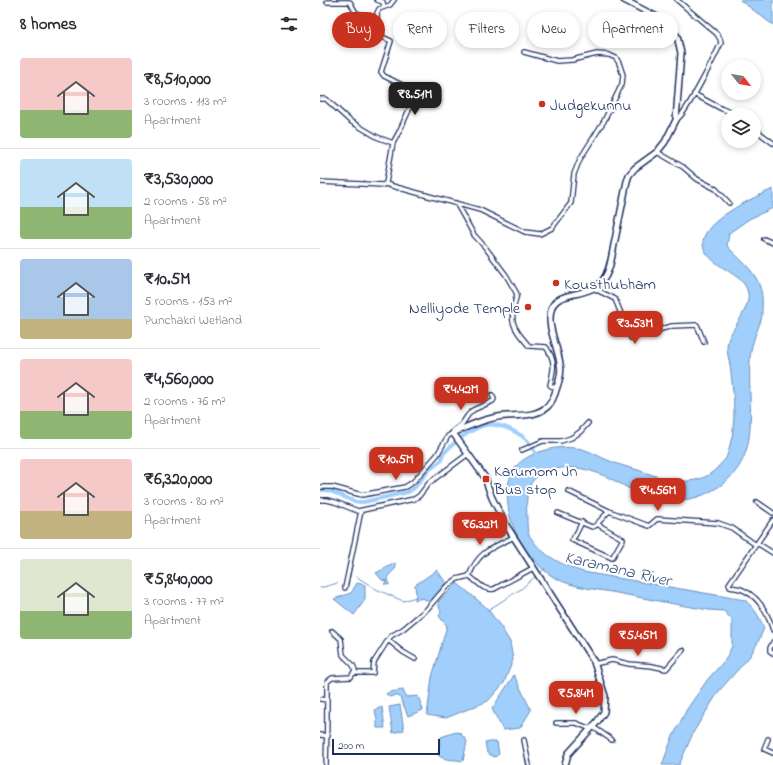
<!DOCTYPE html>
<html lang="en">
<head>
<meta charset="utf-8">
<style>
  body { margin:0; font-family:"Indie Flower",sans-serif; background:#f7f7f7; color:#2b2b33; height:100vh; display:flex; flex-direction:column; font-size:15px; white-space:nowrap }
  * { box-sizing:border-box; margin:0 }
  p { font-size:13px; color:#7c7c81 }
  .icon { flex:none; width:22px; height:22px; fill:none; stroke:currentColor; stroke-width:2; stroke-linecap:round; stroke-linejoin:round }
  .map { position:relative; flex:1; overflow:hidden }
  .details { display:flex; flex-direction:column; background:#fff; width:320px }
  .details>* { flex:none }
  .guide { position:absolute; left:12px; top:12px; width:380px; height:36px; display:flex; gap:8px }
  .needle { width:26px; rotate:121deg }
  .buttons { position:absolute; left:401px; top:60px; display:grid; gap:8px }
  .buttons a { display:grid; place-items:center; width:40px; height:40px; border-radius:50%; background:#fff; box-shadow:0 2px 6px #0003; font-size:20px }
  .scale { position:absolute; left:12px; bottom:10px; width:108px; box-sizing:border-box; padding-left:4px; border:2px solid #1b2f5e; border-top:0; font-size:11px; line-height:14px; white-space:nowrap; color:#1b2f5e; -webkit-text-stroke:3px #fff; paint-order:stroke }
  .price { position:absolute; translate:-50% -34px; padding:0 9px; border-radius:8px; background:#c8321e; color:#fff; font-size:13px; line-height:26px; filter:drop-shadow(0 1px 2px #0008) }
  .price::after { content:''; position:absolute; left:50%; top:24px; width:12px; height:9px; margin-left:-6px; background:inherit; clip-path:polygon(0 0,100% 0,50% 100%) }
  .price.current { background:#222; color:#fff }
  ul { padding:0; list-style:none }
  li { display:flex; align-items:center; gap:12px; height:100px; padding:0 20px }
  li+li { border-top:1px solid #e1e1e2 }
  li span { display:grid; place-items:center; flex:none; width:112px; height:80px; border-radius:4px; color:#555 }
  li>.icon { margin-inline-start:auto }
  span .icon { width:48px; height:48px; fill:#fffc; stroke-width:1 }
  li b { font-size:17px }
  h2 { display:flex; justify-content:space-between; align-items:center; height:48px; padding:0 20px; font-size:17px }
  .tag { padding:0 14px; border-radius:18px; background:#fff; box-shadow:0 2px 6px #0003; font-size:14px; line-height:36px }
  .tag.current { background:#c8321e; color:#fff }
  main { display:flex; flex:1; min-height:0 }
  .map>svg:first-child { display:block }
</style>
</head>
<body>
<main>
<section class="details">
<h2>8 homes<svg class="icon" aria-label="filters" viewBox="0 0 24 24"><path d="M4 7h16M4 17h16"/><circle cx="9" cy="7" r="2"/><circle cx="15" cy="17" r="2"/></svg></h2>
<ul>
<li><span style="background:linear-gradient(#f6c9c9 65%,#8fb573 0)"><svg class="icon" aria-label="home" viewBox="0 0 24 24"><path d="M3 11l9-7 9 7M6 9v11h12V9"/></svg></span><div><b>₹8,510,000</b><p>3 rooms · 113 m²</p><p>Apartment</p></div></li>
<li><span style="background:linear-gradient(#bfe0f5 60%,#8fb573 0)"><svg class="icon" aria-label="home" viewBox="0 0 24 24"><path d="M3 11l9-7 9 7M6 9v11h12V9"/></svg></span><div><b>₹3,530,000</b><p>2 rooms · 58 m²</p><p>Apartment</p></div></li>
<li><span style="background:linear-gradient(#a9c7e8 75%,#c2b280 0)"><svg class="icon" aria-label="home" viewBox="0 0 24 24"><path d="M3 11l9-7 9 7M6 9v11h12V9"/></svg></span><div><b>₹10.5M</b><p>5 rooms · 153 m²</p><p>Punchakri Wetland</p></div></li>
<li><span style="background:linear-gradient(#f6c9c9 65%,#8fb573 0)"><svg class="icon" aria-label="home" viewBox="0 0 24 24"><path d="M3 11l9-7 9 7M6 9v11h12V9"/></svg></span><div><b>₹4,560,000</b><p>2 rooms · 76 m²</p><p>Apartment</p></div></li>
<li><span style="background:linear-gradient(#f6c9c9 65%,#c2b280 0)"><svg class="icon" aria-label="home" viewBox="0 0 24 24"><path d="M3 11l9-7 9 7M6 9v11h12V9"/></svg></span><div><b>₹6,320,000</b><p>3 rooms · 80 m²</p><p>Apartment</p></div></li>
<li><span style="background:linear-gradient(#dfe7d0 65%,#8fb573 0)"><svg class="icon" aria-label="home" viewBox="0 0 24 24"><path d="M3 11l9-7 9 7M6 9v11h12V9"/></svg></span><div><b>₹5,840,000</b><p>3 rooms · 77 m²</p><p>Apartment</p></div></li>
</ul>
</section>
<div class="map">
<svg width="453" height="765" viewBox="0 0 453 765">
  <rect width="100%" height="100%" fill="#fff"/>
  <filter id="ink" filterUnits="userSpaceOnUse"><feTurbulence type="fractalNoise" baseFrequency=".025" numOctaves="2"/><feDisplacementMap in="SourceGraphic" scale="8" xChannelSelector="R" yChannelSelector="G"/><feConvolveMatrix kernelMatrix="1 2 1 2 8 2 1 2 1" color-interpolation-filters="sRGB"/></filter>
  <g filter="url(#ink)">
    <path fill="#a0cffb" stroke="#6b8fbc" d="M420 0H453V25Z
      M453 189V208L429 219 409 233 407 246C426 266 445 277 442 309 442 313 442 317 441 320 436 334 430 347 430 361 427 414 446 468 383 495 369 501 342 503 327 497 321 495 315 491 308 488 285 475 259 462 231 470 205 477 206 496 207 518 207 524 207 533 211 538 224 557 243 565 263 572L425 600C435 609 439 616 444 628L438 642 430 656 399 691 374 731 359 765H342L352 738 367 709 388 679 405 660 412 646V620L404 611 389 610C358 605 328 599 297 593 276 589 254 588 235 578 218 568 204 550 196 533 188 516 184 493 191 475 195 465 203 459 212 455 228 447 245 446 262 449 270 451 278 456 285 459 296 464 307 467 318 470 344 479 376 491 398 467 400 464 404 461 406 458 409 452 410 443 412 437 416 413 413 389 410 365 409 359 407 353 407 348 406 332 431 312 428 293 425 280 415 276 405 269 397 264 384 255 383 245 380 221 435 197 453 189Z
      M75 563 76 568 68 576 69 585 64 584 67 581 62 580 56 573Z
      M117 570 126 583 110 603 103 598 95 600 96 595 95 585Z
      M37 583 45 585V600L34 615 14 599 31 593Z
      M137 583 167 608 181 627 190 642 193 660 184 683 168 701 126 718 107 715 112 677 127 626 119 616 121 613 118 602Z
      M194 675 211 710 200 728 183 730 172 709Z
      M83 690 86 697 98 696 103 710 88 716 80 697 75 695 70 697 66 694 69 692Z
      M80 705 84 730 73 733 69 707Z
      M62 707 65 728H57V720L55 710Z
      M136 732 140 733 147 741 143 761C135 759 124 761 118 755L121 737Z
      M165 742H177L179 754 175 757 167 753Z"/>
    <g fill="none" stroke-linecap="round" stroke-linejoin="round">
      <path stroke="#6b8fbc" stroke-width="1" d="M220 573 225 568
        M37 577 56 589 83 601 96 597
        M0 588 18 583
        M168 610 201 589 216 576"/>
      <path stroke="#a0cffb" stroke-width="4" d="M0 490H7L18 494 35 502H44L88 492 94 488 109 470 122 460V455C133 443 150 429 165 425 179 422 202 433 210 444 213 448 215 453 218 458"/>
      <g stroke="#1b2f5e" stroke-width="6">
        <path id="minor" d="M57 0 63 2 64 7
          M7 2H30L36 13 57 19
          M374 94 402 109 419 115
          M0 99H6L30 121 57 137 73 143
          M356 120C366 115 395 56 401 43L400 39 397 34 357 0
          M434 124 441 134 453 143
          M337 152 363 167 377 179 396 189 409 203
          M0 182 63 185 66 183 73 143 79 132 89 110 92 92 90 89 64 76 61 72 71 41 58 35 57 13 59 9 70 5 74 0
          M65 184 160 210 205 232 220 234 232 228 251 203 254 174 260 159 284 121 302 84 303 75 299 63 296 58 289 55 277 54 252 60 237 61 204 52
          M136 203 154 235 165 247 186 275 197 294C189 322 191 325 209 346L226 347C236 361 234 369 230 385L231 386 237 388
          M444 239 453 243
          M275 289 295 299 311 338 352 326 377 325 384 342
          M202 450 223 441H241L251 438 260 432 268 423
          M0 487H12L42 495 85 487 93 482 117 455 128 436 133 433V431L142 424 148 415 153 410 173 401 174 399 172 395
          M248 491 289 511
          M0 500H7L15 502 38 511 94 499 99 496 109 483 148 454
          M437 502 453 513
          M238 513 272 527 275 526 289 511 329 526 337 519 398 523 412 528 436 545
          M453 520 409 584 410 587C414 588 419 588 423 590 439 597 448 614 453 630
          M262 522 256 534 252 540 292 558 303 539 277 524
          M437 543 453 553
          M149 576C158 552 171 548 194 537
          M25 588 41 511
          M453 642 450 648V651L453 653
          M95 659 83 652 68 640 71 636 83 629 107 609 126 587 137 579 149 576C158 582 163 591 174 589L213 568
          M274 664 292 660 309 664 332 666 346 669 363 650
          M34 673H53L54 662 68 640
          M0 699 7 700
          M236 723H256L271 729
          M273 727 292 740
          M0 735 8 736
          M448 739 444 749 453 753
          M204 740 209 765
          M6 765C7 737 7 710 7 682L12 678 31 677 35 670 33 665 23 655 21 639 12 631"/>
      </g>
      <g stroke="#1b2f5e" stroke-width="8">
        <path id="secondary" d="M245 765 248 754 277 722 284 712 285 696 274 662 186 525 172 498 167 484 166 479 133 433C146 427 159 421 173 418 190 413 213 420 228 406 233 401 235 394 237 387 240 379 242 372 240 364 238 346 225 325 232 307 239 290 270 298 283 280 291 270 292 253 295 240 299 220 303 200 307 181L309 175 315 168 337 152 345 142 356 120 361 53 357 36 348 25 337 17 304 0"/>
      </g>
      <use href="#minor" stroke="#fff" stroke-width="3.5"/>
      <use href="#secondary" stroke="#fff" stroke-width="5"/>
    </g>
  </g>
  <g fill="#c8321e" stroke="#fff" stroke-width="1.5">
    <circle cx="222" cy="104" r="4"/>
    <circle cx="236" cy="283" r="4"/>
    <circle cx="208" cy="307" r="4"/>
    <rect x="162" y="475" width="8" height="8" rx="2"/>
  </g>
  <g text-anchor="middle" stroke-width="4" stroke-linejoin="round" paint-order="stroke">
    <g font-size="16" fill="#1b2f5e" stroke="#fff" text-anchor="start">
      <text x="230" y="110">Judgekunnu</text>
      <text x="244" y="289">Kousthubham</text>
      <text x="200" y="313" text-anchor="end">Nelliyode Temple</text>
      <text x="174" y="476">Karumom Jn<tspan x="174" dy="18">Bus stop</tspan></text>
    </g>
    <g font-size="17" font-style="italic" fill="#3c5785" stroke="#fff">
      <text transform="translate(298 568) rotate(13)" y="6">Karamana River</text>
    </g>
  </g>
</svg>
<div class="buttons">
<a><svg class="needle" viewBox="-14 -14 28 28"><path d="M0-13l5 13h-10z" fill="#e53935"/><path d="M0 13l5-13h-10z" fill="#7c7c81"/></svg></a>
<a><svg class="icon" aria-label="layers" viewBox="0 0 24 24"><path d="M12 4l9 5-9 5-9-5zM3 14l9 5 9-5"/></svg></a>
</div>
<div class="scale">200 m</div>
<b class="price current" style="left:95px;top:116px">₹8.51M</b>
<b class="price" style="left:315px;top:345px">₹3.53M</b>
<b class="price" style="left:141px;top:411px">₹4.42M</b>
<b class="price" style="left:76px;top:481px">₹10.5M</b>
<b class="price" style="left:338px;top:512px">₹4.56M</b>
<b class="price" style="left:160px;top:546px">₹6.32M</b>
<b class="price" style="left:318px;top:657px">₹5.45M</b>
<b class="price" style="left:256px;top:715px">₹5.84M</b>
<div class="guide">
<a class="tag current">Buy</a>
<a class="tag">Rent</a>
<a class="tag">Filters</a>
<a class="tag">New</a>
<a class="tag">Apartment</a>
</div>
</div>
</main>
</body>
</html>
